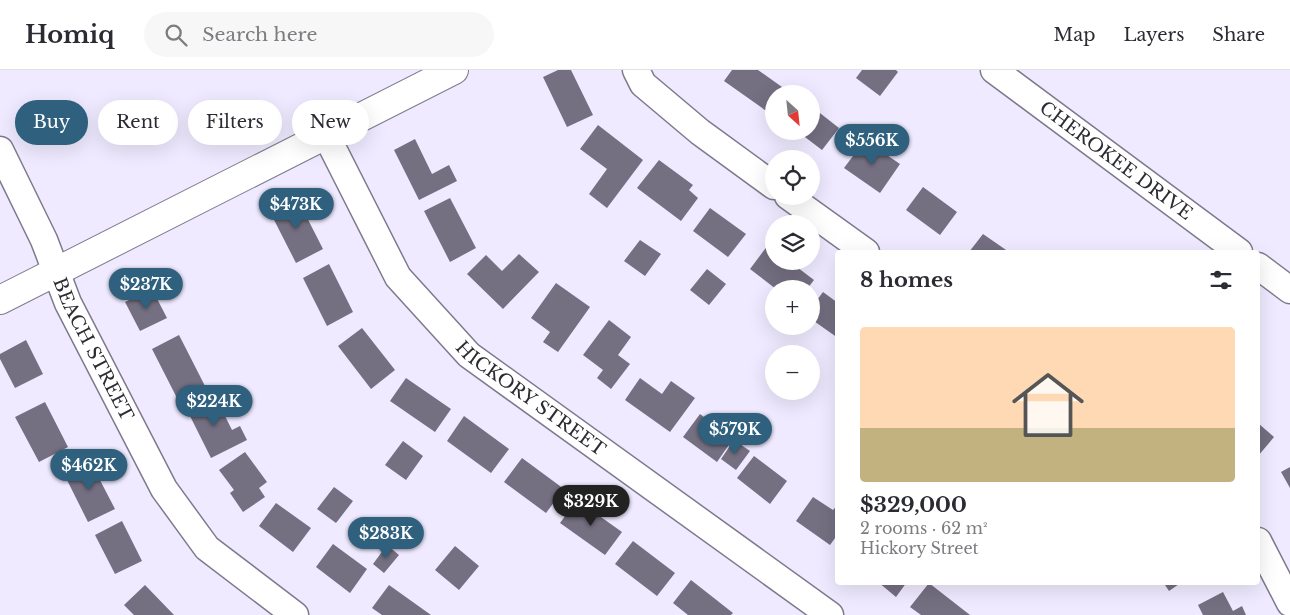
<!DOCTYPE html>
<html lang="en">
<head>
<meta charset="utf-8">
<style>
  body { margin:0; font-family:"Libre Baskerville",serif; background:#f7f7f7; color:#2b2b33; height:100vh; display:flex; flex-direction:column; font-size:19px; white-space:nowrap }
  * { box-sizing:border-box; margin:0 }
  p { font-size:16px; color:#7c7c81 }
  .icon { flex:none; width:28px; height:28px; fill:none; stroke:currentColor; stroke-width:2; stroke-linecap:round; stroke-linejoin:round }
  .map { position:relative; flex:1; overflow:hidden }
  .drawer { position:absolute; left:835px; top:180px; width:425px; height:335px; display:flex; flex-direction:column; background:#fff; border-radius:5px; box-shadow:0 5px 20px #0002 }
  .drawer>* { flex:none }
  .guide { position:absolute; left:15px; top:30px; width:475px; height:45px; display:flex; gap:10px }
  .needle { width:32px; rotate:153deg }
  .controls { position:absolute; left:765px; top:15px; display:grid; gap:10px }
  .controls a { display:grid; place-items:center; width:55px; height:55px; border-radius:50%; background:#fff; box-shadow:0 5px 20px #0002; font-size:25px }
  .price { position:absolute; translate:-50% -42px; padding:0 11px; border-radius:18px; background:#2f607e; color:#fff; font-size:16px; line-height:32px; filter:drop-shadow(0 1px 2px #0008) }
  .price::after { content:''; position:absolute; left:50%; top:30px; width:15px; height:11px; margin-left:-8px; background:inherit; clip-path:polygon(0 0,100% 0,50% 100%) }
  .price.on { background:#222; color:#fff }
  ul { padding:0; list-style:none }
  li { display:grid; align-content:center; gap:10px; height:265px; padding:0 25px }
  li+li { border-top:1px solid #e1e1e2 }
  li span { display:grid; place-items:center; height:155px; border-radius:5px; color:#555 }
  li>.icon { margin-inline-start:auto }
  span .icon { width:90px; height:90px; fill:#fffc; stroke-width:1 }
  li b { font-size:21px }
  h2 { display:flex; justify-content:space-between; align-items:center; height:60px; padding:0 25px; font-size:21px }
  .pill { padding:0 18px; border-radius:22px; background:#fff; box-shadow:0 5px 20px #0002; font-size:18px; line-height:45px }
  .pill.on { background:#2f607e; color:#fff }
  header { display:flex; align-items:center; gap:30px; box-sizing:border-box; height:70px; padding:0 25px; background:#fff; border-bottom:1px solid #e1e1e2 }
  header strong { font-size:24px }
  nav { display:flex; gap:28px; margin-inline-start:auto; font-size:18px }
  .search { width:350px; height:45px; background:#f7f7f7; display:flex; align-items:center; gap:12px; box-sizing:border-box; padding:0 18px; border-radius:28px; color:#7c7c81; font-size:19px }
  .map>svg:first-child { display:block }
</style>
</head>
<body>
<header>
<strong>Homiq</strong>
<div class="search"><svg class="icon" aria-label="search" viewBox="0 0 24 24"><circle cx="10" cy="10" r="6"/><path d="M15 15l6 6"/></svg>Search here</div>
<nav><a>Map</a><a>Layers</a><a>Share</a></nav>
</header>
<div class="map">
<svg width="1290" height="545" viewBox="0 0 1290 545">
  <rect width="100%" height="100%" fill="#efeaff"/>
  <path fill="#746f81" d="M558 0H571L593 45 567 57 543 7Z
    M732 0H758L789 22 774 24 772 45 724 11Z
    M862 0H896L898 2 880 26 856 8Z
    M811 36 839 58 822 80 797 61H811Z
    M598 55 643 90 607 138 589 124 607 99 580 79Z
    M415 69 432 104 449 95 457 111 419 130 394 80Z
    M865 70 900 94 880 123 844 98Z
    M659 90 693 115 689 120 698 128 681 151 637 118Z
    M923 117 957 142 940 165 906 140Z
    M297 128 323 179 296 193 270 142Z
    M450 128 476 178 450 192 424 141Z
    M710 138 746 164 728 187 693 161Z
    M983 164 1009 182H969Z
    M640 170 661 184 645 206 624 191Z
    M768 175 774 180V191H789L814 210 807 219H776L750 199Z
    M519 184 539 202 503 239 467 204 486 185 502 201Z
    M329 194 353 242 327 256 303 208Z
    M707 199 726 214 709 235 690 220Z
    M556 213 590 237 558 282 543 272 550 262 531 248Z
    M152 219 167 248 140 261 125 232Z
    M823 222 838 233V268L811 249V238Z
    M609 250 631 267 618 285 630 294 611 319 597 308 603 300 583 285Z
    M362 258 395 300 371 319 338 276Z
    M179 265 205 316 178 330 152 279Z
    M26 270 43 304 15 318 0 289V284Z
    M406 308 451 339 435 362 390 331Z
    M640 308 662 324 671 311 695 328 670 362 625 330Z
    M214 324 232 360 240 356 247 370 211 388 186 338Z
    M45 332 68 377 39 392 15 347Z
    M700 344 733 369 717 392 683 367Z
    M464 346 509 379 491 403 447 371Z
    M1258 353 1274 367 1258 386Z
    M734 370 750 381 736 400 721 389Z
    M403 371 423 386 406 410 385 395Z
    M245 382 267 412 259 418 265 427 243 442 230 423 234 420 219 400Z
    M754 386 787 411 770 434 737 408Z
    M522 388 564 419 546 443 504 412Z
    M89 389 115 439 88 452 63 402Z
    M1290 397V418L1281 402Z
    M334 417 353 431 336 453 317 439Z
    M813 427 833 440 838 434V464L830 475 796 451Z
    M577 430 622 462 605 485 560 453Z
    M276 433 311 458 293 482 259 456Z
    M122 451 142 491 115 504 95 465Z
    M633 471 675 503 657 526 615 494Z
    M333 474 367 499 350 523 316 497Z
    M387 475 399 485 384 503 373 494Z
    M455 476 479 496 459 520 435 500Z
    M691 510 733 543 731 545H688L673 533Z
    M878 512H907L896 527Z
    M1163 512H1182L1169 521Z
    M929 513 970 545H921L910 537Z
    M145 515 174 545H134L124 535Z
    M389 515 431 545H382L372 538Z
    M1223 522 1233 541 1242 536 1246 545H1203L1198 535Z"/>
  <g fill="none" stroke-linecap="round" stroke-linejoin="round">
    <g stroke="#7e7a8c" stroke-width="29">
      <g id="minor">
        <path d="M636 0 643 14 700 62 774 116"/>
        <path id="s1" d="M994 0 1239 182"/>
        <path id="s2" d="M326 65 398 207 469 285 830 545"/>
        <path id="s3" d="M0 80 44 170 68 233 164 419 207 478 295 545"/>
        <path d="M788 126 866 182"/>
        <path d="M1258 196 1290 220"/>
        <path d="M1258 471 1290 533"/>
      </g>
    </g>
    <g stroke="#7e7a8c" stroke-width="30">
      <path id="major" d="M0 230 454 0"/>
    </g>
    <use href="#minor" stroke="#fff" stroke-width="26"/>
    <use href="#major" stroke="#fff" stroke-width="28"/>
  </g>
  <g text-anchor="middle" stroke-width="5" stroke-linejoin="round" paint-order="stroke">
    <g font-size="18" fill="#2e2c33" stroke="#fff">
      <text dy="6" stroke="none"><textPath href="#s1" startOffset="152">CHEROKEE DRIVE</textPath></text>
      <text dy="6" stroke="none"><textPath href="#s3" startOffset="220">BEACH STREET</textPath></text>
      <text dy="6" stroke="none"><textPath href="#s2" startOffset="340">HICKORY STREET</textPath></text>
    </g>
  </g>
</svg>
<div class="controls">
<a><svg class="needle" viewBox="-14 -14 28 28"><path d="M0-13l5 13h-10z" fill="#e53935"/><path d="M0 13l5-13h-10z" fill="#7c7c81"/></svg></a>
<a><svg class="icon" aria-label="locate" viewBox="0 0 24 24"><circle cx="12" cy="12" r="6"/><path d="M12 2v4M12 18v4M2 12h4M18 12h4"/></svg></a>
<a><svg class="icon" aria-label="layers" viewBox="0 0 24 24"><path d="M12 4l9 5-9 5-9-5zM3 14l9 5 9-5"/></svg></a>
<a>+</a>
<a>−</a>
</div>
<b class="price" style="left:872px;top:96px">$556K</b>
<b class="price" style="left:296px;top:160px">$473K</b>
<b class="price" style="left:146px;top:240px">$237K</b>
<b class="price" style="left:214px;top:357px">$224K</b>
<b class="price" style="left:735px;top:385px">$579K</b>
<b class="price" style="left:89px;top:421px">$462K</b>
<b class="price on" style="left:591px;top:457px">$329K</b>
<b class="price" style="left:386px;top:489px">$283K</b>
<div class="guide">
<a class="pill on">Buy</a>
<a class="pill">Rent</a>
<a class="pill">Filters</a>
<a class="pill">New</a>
</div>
<section class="drawer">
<h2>8 homes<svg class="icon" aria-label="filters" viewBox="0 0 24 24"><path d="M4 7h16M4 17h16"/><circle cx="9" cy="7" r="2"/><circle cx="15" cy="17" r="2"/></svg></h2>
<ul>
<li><span style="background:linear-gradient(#ffd9b3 65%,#c2b280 0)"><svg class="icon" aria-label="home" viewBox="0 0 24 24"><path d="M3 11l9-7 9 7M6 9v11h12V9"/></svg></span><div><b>$329,000</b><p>2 rooms · 62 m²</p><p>Hickory Street</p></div></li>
</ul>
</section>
</div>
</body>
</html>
